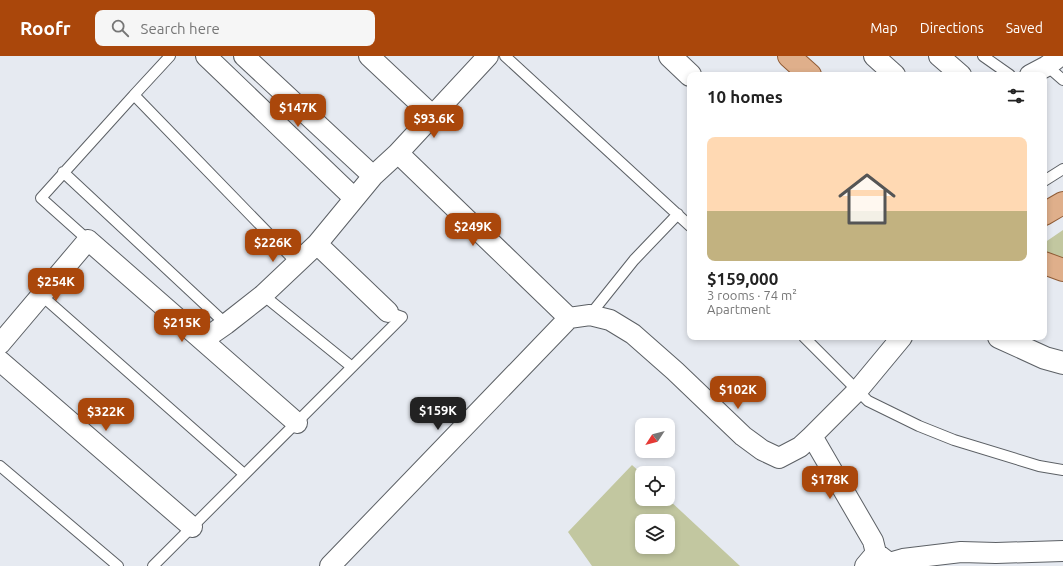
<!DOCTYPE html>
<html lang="en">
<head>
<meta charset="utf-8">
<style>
  body { margin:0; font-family:Ubuntu,sans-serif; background:#f6f6f6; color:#222; height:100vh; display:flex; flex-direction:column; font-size:15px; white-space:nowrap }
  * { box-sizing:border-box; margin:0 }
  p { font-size:13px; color:#767676 }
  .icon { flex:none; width:22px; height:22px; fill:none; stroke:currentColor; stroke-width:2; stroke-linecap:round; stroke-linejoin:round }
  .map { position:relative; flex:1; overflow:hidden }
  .side { position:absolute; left:687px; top:16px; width:360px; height:268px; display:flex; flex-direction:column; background:#fff; border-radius:8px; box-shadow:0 2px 6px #0003 }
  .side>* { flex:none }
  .needle { width:26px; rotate:234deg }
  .fabs { position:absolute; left:635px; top:362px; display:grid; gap:8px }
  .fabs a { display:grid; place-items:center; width:40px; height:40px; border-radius:8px; background:#fff; box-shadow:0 2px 6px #0003; font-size:20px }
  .price { position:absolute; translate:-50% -34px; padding:0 9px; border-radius:8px; background:#aa470b; color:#fff; font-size:13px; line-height:26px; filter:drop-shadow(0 1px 2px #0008) }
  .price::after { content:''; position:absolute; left:50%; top:24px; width:12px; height:9px; margin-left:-6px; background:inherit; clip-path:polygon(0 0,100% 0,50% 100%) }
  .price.current { background:#222; color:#fff }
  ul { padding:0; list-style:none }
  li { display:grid; align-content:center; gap:8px; height:212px; padding:0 20px }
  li+li { border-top:1px solid #e0e0e0 }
  li span { display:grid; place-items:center; height:124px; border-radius:8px; color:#555 }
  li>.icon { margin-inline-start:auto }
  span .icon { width:72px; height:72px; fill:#fffc; stroke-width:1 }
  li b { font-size:17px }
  h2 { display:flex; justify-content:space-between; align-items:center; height:48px; padding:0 20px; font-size:17px }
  header { display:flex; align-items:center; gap:24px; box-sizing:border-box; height:56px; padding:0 20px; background:#aa470b; color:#fff }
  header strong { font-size:19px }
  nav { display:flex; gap:22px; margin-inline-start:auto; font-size:14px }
  .search { width:280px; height:36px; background:#f6f6f6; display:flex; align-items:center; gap:10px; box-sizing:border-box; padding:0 14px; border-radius:8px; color:#767676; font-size:15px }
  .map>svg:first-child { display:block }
</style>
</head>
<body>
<header>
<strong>Roofr</strong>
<div class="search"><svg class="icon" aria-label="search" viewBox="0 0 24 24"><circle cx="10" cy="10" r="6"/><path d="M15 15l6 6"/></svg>Search here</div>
<nav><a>Map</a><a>Directions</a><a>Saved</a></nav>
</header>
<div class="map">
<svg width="1063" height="510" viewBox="0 0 1063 510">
  <rect width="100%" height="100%" fill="#e6eaf1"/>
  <path fill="#c2c7a0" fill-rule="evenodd" d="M1063 174V204L1044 196V187Z
    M632 409 642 418V443H668L740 510H592L568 476ZM642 465H668V491H642Z"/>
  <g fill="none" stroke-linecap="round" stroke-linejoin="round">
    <g stroke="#5c6065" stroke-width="12">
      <path id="lane" d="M170 0 134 39 297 207
        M505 0 690 170
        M983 0 1010 19
        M1047 10 1063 24
        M63 116 226 268
        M1044 125 1063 113
        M88 184 41 142 134 39
        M41 239 244 418
        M263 239 352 311
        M590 259 634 204 678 158
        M804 281 868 345 919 370 954 384 1039 410 1063 414
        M0 410 118 510
        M153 510 402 261 388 256"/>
    </g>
    <g stroke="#5c6065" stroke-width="22">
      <path id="street" d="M206 0 354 142
        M244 0 373 120
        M369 0 433 60
        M874 0 895 19
        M939 0 961 19
        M1030 19 1047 10 1060 0
        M398 97 569 262
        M317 188 388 256
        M203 284 226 268 263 239 317 188 373 120 398 97 488 0
        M0 288 88 184 297 367
        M0 305 192 471
        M812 380 873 485 876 497 865 510
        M876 497 889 507 903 503 961 496 996 497 1063 495
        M330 510 569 262 590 259 610 264 633 278 675 315 743 380 762 394 779 402 800 391 812 380 858 334 902 281"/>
    </g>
    <g stroke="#5c6065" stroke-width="24">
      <path id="secondary" d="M670 0 690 19
        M999 281 1045 302 1063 307"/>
    </g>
    <g stroke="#905c36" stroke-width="24">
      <path id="primary" d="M789 0 810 19
        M1044 158 1063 147
        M1044 207 1063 214"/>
    </g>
    <use href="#lane" stroke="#fff" stroke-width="10"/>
    <use href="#street" stroke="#fff" stroke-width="20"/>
    <use href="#secondary" stroke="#fff" stroke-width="22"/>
    <use href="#primary" stroke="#dfaf8b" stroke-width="22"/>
  </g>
</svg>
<div class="fabs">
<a><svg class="needle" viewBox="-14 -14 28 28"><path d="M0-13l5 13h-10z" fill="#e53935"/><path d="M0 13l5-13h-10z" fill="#767676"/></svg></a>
<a><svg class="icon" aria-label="locate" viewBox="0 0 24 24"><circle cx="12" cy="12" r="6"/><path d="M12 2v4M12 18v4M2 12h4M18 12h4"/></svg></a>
<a><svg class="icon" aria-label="layers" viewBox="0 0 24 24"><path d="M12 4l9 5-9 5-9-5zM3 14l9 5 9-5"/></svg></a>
</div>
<b class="price" style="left:298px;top:72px">$147K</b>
<b class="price" style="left:434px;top:83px">$93.6K</b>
<b class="price" style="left:473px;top:191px">$249K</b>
<b class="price" style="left:273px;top:207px">$226K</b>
<b class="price" style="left:56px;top:246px">$254K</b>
<b class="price" style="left:182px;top:287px">$215K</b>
<b class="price" style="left:738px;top:354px">$102K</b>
<b class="price current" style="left:438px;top:375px">$159K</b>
<b class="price" style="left:106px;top:376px">$322K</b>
<b class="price" style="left:830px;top:444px">$178K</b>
<section class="side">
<h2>10 homes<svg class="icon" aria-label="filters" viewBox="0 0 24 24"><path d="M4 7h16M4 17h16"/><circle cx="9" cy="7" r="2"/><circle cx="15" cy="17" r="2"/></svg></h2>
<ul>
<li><span style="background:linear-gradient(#ffd9b3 60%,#c2b280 0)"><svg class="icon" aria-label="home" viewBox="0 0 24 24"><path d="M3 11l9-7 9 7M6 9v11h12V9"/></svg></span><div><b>$159,000</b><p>3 rooms · 74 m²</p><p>Apartment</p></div></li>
</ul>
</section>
</div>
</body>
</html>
